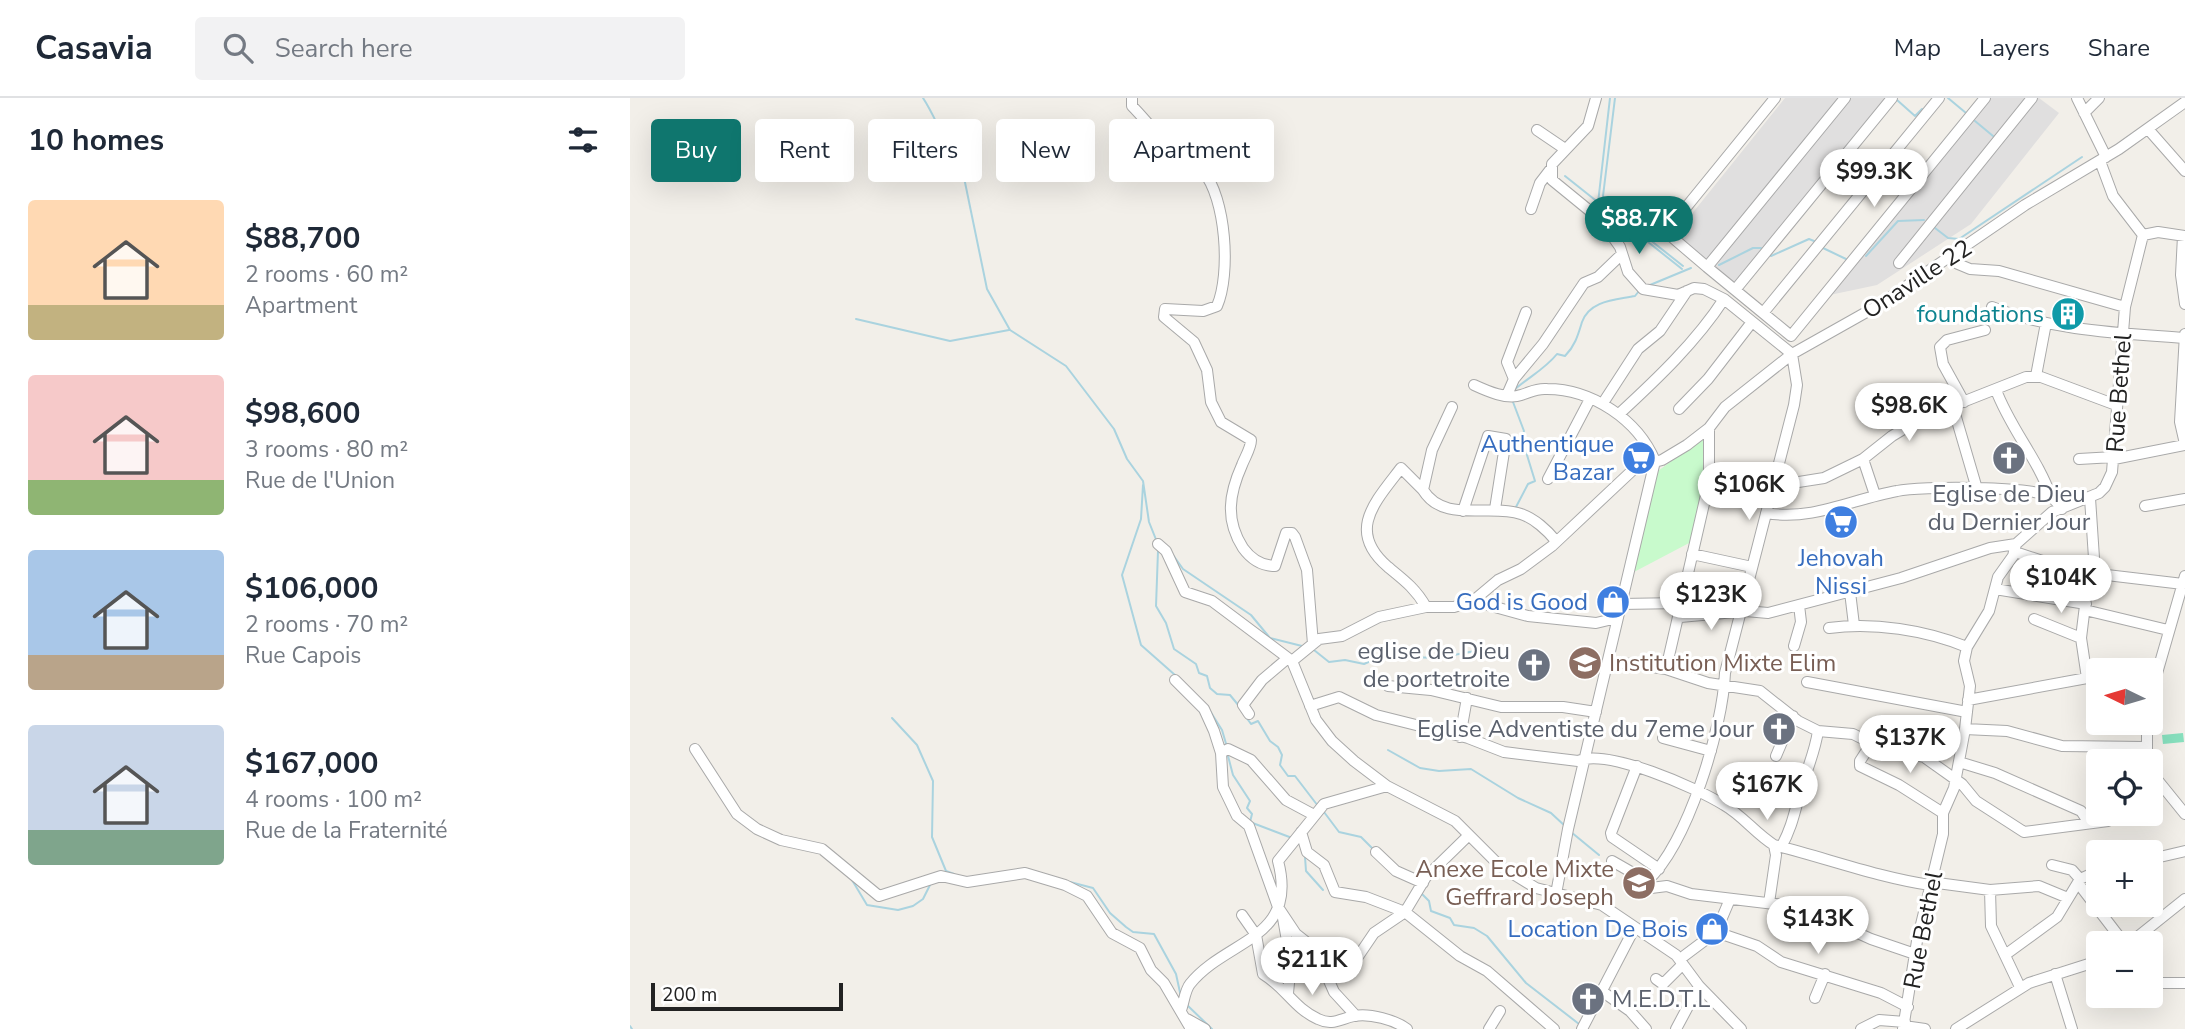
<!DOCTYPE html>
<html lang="en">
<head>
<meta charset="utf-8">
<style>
  body { margin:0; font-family:"Nunito Sans",sans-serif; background:#f2f2f3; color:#1f2937; height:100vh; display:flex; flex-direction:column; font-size:26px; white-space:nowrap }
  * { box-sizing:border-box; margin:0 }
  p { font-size:23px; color:#747a83 }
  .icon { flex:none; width:38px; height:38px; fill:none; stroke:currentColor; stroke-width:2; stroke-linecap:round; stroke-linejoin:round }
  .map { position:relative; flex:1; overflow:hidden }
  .panel { display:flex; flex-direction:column; background:#fff; width:630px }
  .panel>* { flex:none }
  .banner { position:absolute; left:21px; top:21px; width:665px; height:63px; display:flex; gap:14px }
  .needle { width:46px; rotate:275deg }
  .controls { position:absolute; left:1456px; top:560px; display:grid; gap:14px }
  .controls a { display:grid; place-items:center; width:77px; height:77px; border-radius:7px; background:#fff; box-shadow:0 7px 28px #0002; font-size:35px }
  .scale { position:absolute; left:21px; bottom:18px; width:192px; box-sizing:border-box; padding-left:7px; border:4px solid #222; border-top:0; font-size:19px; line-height:24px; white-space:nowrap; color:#222; -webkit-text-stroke:5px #fff; paint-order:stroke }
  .price { position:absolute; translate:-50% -60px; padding:0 16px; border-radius:24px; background:#fff; color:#222; font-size:23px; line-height:46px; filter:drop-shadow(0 2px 4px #0008) }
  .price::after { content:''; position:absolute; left:50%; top:42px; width:21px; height:16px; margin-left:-10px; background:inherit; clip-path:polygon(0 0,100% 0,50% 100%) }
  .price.current { background:#0f766e; color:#fff }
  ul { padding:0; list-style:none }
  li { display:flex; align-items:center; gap:21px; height:175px; padding:0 28px }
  li span { display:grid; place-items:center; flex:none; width:196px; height:140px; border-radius:7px; color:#555 }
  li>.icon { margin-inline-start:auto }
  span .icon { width:84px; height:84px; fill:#fffc; stroke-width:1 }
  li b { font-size:30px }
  h2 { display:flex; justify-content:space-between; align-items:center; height:84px; padding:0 28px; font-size:30px }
  .tag { padding:0 24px; border-radius:7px; background:#fff; box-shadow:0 7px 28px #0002; font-size:24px; line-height:63px }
  .tag.current { background:#0f766e; color:#fff }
  header { display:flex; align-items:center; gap:42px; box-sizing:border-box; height:98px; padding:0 35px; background:#fff; border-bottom:2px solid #e0e1e3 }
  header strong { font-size:33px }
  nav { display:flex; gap:38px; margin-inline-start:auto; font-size:24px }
  .search { width:490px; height:63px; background:#f2f2f3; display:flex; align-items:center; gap:18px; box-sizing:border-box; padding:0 24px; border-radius:7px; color:#747a83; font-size:26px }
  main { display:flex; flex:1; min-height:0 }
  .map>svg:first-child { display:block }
</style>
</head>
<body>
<header>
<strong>Casavia</strong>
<div class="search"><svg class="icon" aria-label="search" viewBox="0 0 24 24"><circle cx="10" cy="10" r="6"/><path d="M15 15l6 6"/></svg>Search here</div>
<nav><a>Map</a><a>Layers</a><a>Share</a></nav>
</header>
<main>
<section class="panel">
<h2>10 homes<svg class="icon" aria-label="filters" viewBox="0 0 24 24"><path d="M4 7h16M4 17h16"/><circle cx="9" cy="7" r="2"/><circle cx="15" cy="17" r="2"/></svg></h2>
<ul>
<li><span style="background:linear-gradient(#ffd9b3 75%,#c2b280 0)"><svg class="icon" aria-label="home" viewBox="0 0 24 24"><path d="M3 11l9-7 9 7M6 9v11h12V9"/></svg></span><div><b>$88,700</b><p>2 rooms · 60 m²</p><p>Apartment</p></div></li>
<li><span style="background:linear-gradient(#f6c9c9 75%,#8fb573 0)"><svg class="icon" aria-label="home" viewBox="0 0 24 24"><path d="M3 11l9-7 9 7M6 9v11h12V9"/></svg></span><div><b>$98,600</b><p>3 rooms · 80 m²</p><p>Rue de l'Union</p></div></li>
<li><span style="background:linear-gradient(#a9c7e8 75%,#b9a48a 0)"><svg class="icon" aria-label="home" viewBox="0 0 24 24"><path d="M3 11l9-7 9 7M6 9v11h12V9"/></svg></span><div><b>$106,000</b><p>2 rooms · 70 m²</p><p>Rue Capois</p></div></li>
<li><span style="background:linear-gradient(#c9d6e8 75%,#7fa58c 0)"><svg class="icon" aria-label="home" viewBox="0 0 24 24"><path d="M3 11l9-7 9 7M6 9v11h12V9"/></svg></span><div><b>$167,000</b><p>4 rooms · 100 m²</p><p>Rue de la Fraternité</p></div></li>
</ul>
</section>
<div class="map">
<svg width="1555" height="931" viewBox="0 0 1555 931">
  <rect width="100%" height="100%" fill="#f2efe9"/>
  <path fill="#e0dfdf" d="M1155 0H1257L1106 187 1044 138Z
    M1357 0H1409L1429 15 1341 126 1247 187 1195 198Z"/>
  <path fill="#c8facc" d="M1079 335 1078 379 1061 444 1004 474 1028 373Z"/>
  <path fill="#88e0be" d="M1553 635 1554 644 1533 646 1532 637Z"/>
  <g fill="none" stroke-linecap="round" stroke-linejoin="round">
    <path stroke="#aad3df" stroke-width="2" d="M293 0C307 21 314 47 331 65L357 191 380 232 436 268 484 331 497 361 513 383 519 424 527 444
      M985 0 973 98 976 107 1053 168
      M1318 0 1336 15
      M1267 2 1285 18 1292 11
      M1345 23 1363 38
      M935 78 1052 171
      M968 105 980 0
      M1305 130 1318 140 1329 141 1452 59
      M1193 150 1216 161
      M1141 158 1179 141 1184 143
      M1236 158 1268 123 1294 122
      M1089 167 1123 150H1131
      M1020 187 1061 170
      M226 221 320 243 379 232
      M884 292C899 279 915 271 927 256L935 258C945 248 948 237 952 224 960 202 986 202 1005 198L1009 193
      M883 304 894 333 892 341 905 383 898 386 886 409
      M513 387 511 421 492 477 511 547 545 577
      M528 453 526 508 536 525 544 551 566 566 569 575 577 578 580 590 587 596 600 597 609 608
      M543 457 553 471 621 517 640 540 672 548
      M684 552 699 564 715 562 734 566 752 558 808 560 850 552
      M580 613 592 632 597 649
      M616 619 621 626 628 623 640 643 648 649 652 657 650 667 658 678H665L688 708
      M262 620 287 647 303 683 302 739 316 773
      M758 652 790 670 809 673 841 671 888 700 921 715 935 728
      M598 658 603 677 620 703 617 710 622 716 620 724 662 740
      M694 714 709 734 731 739 743 751
      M941 734 969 757
      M675 759 676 773 693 792
      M397 771 412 776
      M314 775 316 773 324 776
      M222 782 237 807 268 812 283 808 293 801 301 785
      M440 784 463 790 480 815 496 829 503 834 524 836 546 876 551 899
      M791 795 799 803 801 813 820 820 824 827 844 830 857 838 896 885 949 926
      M556 906 582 931
      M0 928 2 931"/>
    <g stroke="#a9a9a9" stroke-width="12">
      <path id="minor" d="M502 0V8C515 21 528 39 543 50 553 58 564 63 573 73 596 100 601 176 587 208L573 213 535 211 534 219 564 244 577 272 581 304 591 324 621 342C621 350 615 359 612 367 599 396 595 422 613 450 621 461 631 468 645 468L656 435H662L665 439 677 472 683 546
        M966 0 958 28 922 66V82L971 122 990 149 998 174 1013 191 1048 197 1064 190 1074 191 1094 201 1162 256 1167 287 1164 307 1095 575C1093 629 1058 746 1017 783
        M1215 0 1077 169 1133 215 1309 0
        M1447 0 1476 59
        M1454 15 1469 0
        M1518 31 1555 73
        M907 32 935 51
        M901 111 910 85 920 72
        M1513 137 1528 134 1555 138
        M1553 138 1551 177 1555 206
        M1323 159 1328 166 1340 171 1369 173 1495 209
        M1269 165 1402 0
        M1077 169 1036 134 1145 0
        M1105 192 1262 0
        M1362 209C1423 233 1490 235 1555 240
        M1133 215 1161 238 1355 0
        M1555 236 1550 324 1555 346
        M1406 278 1416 225
        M884 281 877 264 896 214
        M844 287C857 293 877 302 891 297 901 294 906 290 917 291 962 291 1008 322 1025 363
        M1366 292C1380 330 1408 361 1421 399
        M877 297 884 281 913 246 954 185 968 179 992 156
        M1334 304 1313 266 1310 249 1317 242 1355 232
        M973 305 1008 251 1030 233 1057 193
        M822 309 802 352 793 392C814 426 859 405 891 416 904 420 918 433 926 443
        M1323 309 1347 391
        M1049 311 1078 281 1122 224
        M989 316C1027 281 1066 244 1094 201
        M1233 361 1245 397
        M1449 361 1484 359
        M1484 361 1555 347
        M918 381 960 301
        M1079 384 1115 383 1143 388 1194 380 1233 361 1262 338 1292 320 1396 279H1411L1486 307
        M793 392 771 370C745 404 716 433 758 469 774 482 786 491 796 509
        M1460 400 1465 475
        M1515 408 1555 401
        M833 413 858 338 876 341 865 411
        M1136 415C1184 423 1222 401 1267 393 1290 388 1403 388 1421 399 1425 402 1429 407 1432 411
        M528 446 536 453 555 494 582 503 662 563 686 622 702 643 724 663 757 688 825 723 870 768 906 790 972 807 1046 857 1069 888 1111 931
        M1385 454 1443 473 1553 486
        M1062 456 1122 469
        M1365 491 1456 506
        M1220 494 1224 527
        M843 503 898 518 966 525 987 520
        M991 506 1051 505
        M1455 512 1538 532
        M1050 519 1116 513 1138 515 1271 480 1360 450 1386 446
        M1404 521 1451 540
        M1199 530C1244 524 1295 532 1337 549
        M1164 548 1171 524 1169 507
        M662 563 689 541 712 538 749 519 796 509H824L843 503 868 482 891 471 922 448 1006 369 1032 362 1057 347 1079 330 1095 309 1162 256 1249 207 1395 107 1489 51 1555 4
        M978 563 1036 571 1078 585 1130 593 1168 623 1188 633 1223 636 1251 650 1294 659 1332 686 1346 703 1394 734 1478 723 1489 716
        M1036 571 1079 384V330
        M1457 580 1451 540 1459 475
        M545 582 574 611 584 633 591 655 593 689 607 718 619 728 648 809 666 836 685 851 704 894 726 918
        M1177 584 1337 614
        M758 588 801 592 871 609H933L966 614
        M1521 596 1555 478
        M1338 602 1468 578
        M680 608 709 599 746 617 838 640 874 654 948 663C977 650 1067 690 1094 707 1112 717 1126 736 1144 747L1146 757 1139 805
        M619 616 613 607 632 582 658 560
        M1517 625V663
        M1335 631 1377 633 1432 648 1514 649
        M830 639 837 600
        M1033 640 1081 653
        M1241 646 1230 663V668L1269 687 1313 715
        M65 651 107 716 127 731 151 742 192 751 249 798 311 778 337 784 395 775 435 787 457 798 482 835 510 850 521 872 534 885 561 931
        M591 655 598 651 621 662 656 702 684 717
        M1146 658 1163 618
        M1329 664 1365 675 1451 713 1459 725
        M1007 668 981 735 982 739 1029 771
        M1521 674 1555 716
        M671 734 677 754 694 767 705 794 736 799 775 814 830 858 857 873 924 931
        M1144 747C1196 760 1247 779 1300 787
        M1151 749C1162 730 1165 712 1171 691 1177 671 1185 654 1188 633
        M746 754 766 773 793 785
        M1521 761 1555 753
        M982 763 1017 783 1021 790 1037 788 1061 796 1170 809 1241 841 1285 856
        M1422 767 1442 772 1450 781 1468 773
        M1300 784 1360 792 1409 788 1438 800
        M1448 785 1494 845
        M1360 792 1361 828 1390 889
        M926 796 938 731 1025 363
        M612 817 626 837 633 876C656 890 664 910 688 921 702 928 710 921 724 918 740 915 765 922 777 931
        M653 820 661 865 658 895
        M1086 834 1127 848 1151 864 1251 895 1278 909
        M1500 845 1555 801
        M1375 857 1427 819 1450 781
        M1050 861 1086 834 1100 801
        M1425 876 1442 931
        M698 880 723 866 744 835 775 814 796 779 839 737
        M1026 881 1033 886 1052 867
        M1521 885H1555
        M973 894 1000 913 1016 931
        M1185 900 1195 876
        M551 912C554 904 555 892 560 886 596 841 669 842 648 763L694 706 757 688
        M557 921 575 931
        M1274 928 1295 931
        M859 931 870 913
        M952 931 1004 831
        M1046 931 1069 888
        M1231 931 1249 922 1275 924
        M1273 931 1287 843 1313 736V715L1324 690 1335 631 1340 588 1334 563 1337 549 1359 513 1368 479 1383 458 1386 446 1422 414 1469 395 1475 389 1482 374 1495 209 1513 137 1483 98 1470 63
        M1326 931 1399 885 1468 863"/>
    </g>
    <use href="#minor" stroke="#fff" stroke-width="10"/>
  </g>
  <defs>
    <g id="building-disc" transform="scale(1.75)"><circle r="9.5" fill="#0f9aa8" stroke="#fff"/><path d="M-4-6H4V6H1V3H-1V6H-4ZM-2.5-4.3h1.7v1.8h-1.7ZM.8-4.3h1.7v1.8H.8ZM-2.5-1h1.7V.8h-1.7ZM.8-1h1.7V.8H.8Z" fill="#fff"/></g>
    <g id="supermarket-disc" transform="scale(1.75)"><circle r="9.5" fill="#3f7fe0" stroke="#fff"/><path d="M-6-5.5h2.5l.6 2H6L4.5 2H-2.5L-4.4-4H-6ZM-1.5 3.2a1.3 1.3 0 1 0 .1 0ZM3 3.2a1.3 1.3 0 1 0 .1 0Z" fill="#fff"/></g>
    <g id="church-disc" transform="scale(1.75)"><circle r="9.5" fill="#6b7280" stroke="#fff"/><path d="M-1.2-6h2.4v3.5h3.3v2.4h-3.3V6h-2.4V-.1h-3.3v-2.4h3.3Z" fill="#fff"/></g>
    <g id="shop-disc" transform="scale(1.75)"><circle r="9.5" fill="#3f7fe0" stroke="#fff"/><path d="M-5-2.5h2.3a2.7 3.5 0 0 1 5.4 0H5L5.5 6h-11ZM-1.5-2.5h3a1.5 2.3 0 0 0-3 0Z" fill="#fff"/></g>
    <g id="school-disc" transform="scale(1.75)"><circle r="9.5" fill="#8d6e63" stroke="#fff"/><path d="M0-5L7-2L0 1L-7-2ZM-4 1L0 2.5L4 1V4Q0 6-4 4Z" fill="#fff"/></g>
  </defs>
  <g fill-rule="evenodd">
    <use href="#building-disc" x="1438" y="216"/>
    <use href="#supermarket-disc" x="1009" y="360"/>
    <use href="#church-disc" x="1379" y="360"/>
    <use href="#supermarket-disc" x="1211" y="424"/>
    <use href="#shop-disc" x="983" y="504"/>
    <use href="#school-disc" x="955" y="565"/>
    <use href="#church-disc" x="904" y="567"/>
    <use href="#church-disc" x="1149" y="631"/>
    <use href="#school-disc" x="1009" y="785"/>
    <use href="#shop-disc" x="1082" y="831"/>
    <use href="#church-disc" x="958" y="901"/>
  </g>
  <g text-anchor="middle" stroke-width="6" stroke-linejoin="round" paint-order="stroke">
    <g font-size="24" fill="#222" stroke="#fff">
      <text transform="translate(1287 181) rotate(-33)" y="8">Onaville 22</text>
      <text transform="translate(1489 295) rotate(-86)" y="8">Rue Bethel</text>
      <text transform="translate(1293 832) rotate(-79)" y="8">Rue Bethel</text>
    </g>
    <g font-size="24" fill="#0d838f" stroke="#fff" text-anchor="end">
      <text x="1414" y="224">foundations</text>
    </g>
    <g font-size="24" fill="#366cbe" stroke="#fff" text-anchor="end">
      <text x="984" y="354">Authentique<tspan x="984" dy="28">Bazar</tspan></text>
      <text x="1211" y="468" text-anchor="middle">Jehovah<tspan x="1211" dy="28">Nissi</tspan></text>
      <text x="958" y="512">God is Good</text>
      <text x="1058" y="839">Location De Bois</text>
    </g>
    <g font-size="24" fill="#5b616d" stroke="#fff" text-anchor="end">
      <text x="1379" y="404" text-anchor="middle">Eglise de Dieu<tspan x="1379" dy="28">du Dernier Jour</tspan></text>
      <text x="880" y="561">eglise de Dieu<tspan x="880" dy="28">de portetroite</tspan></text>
      <text x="1124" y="639">Eglise Adventiste du 7eme Jour</text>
      <text x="982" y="909" text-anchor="start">M.E.D.T.L</text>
    </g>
    <g font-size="24" fill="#785e54" stroke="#fff" text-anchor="start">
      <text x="979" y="573">Institution Mixte Elim</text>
      <text x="984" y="779" text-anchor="end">Anexe Ecole Mixte<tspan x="984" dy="28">Geffrard Joseph</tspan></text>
    </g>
  </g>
</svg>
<div class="controls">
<a><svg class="needle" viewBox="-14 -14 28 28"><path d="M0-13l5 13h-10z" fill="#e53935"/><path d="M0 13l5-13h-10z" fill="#747a83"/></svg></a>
<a><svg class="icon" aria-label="locate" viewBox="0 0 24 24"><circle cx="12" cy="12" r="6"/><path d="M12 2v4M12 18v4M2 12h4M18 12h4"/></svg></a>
<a>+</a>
<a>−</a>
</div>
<div class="scale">200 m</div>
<b class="price" style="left:1244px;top:111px">$99.3K</b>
<b class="price current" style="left:1009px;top:158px">$88.7K</b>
<b class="price" style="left:1279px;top:345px">$98.6K</b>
<b class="price" style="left:1119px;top:424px">$106K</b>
<b class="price" style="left:1431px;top:517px">$104K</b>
<b class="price" style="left:1081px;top:534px">$123K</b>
<b class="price" style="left:1280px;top:677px">$137K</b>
<b class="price" style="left:1137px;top:724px">$167K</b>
<b class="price" style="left:1188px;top:858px">$143K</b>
<b class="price" style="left:682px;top:899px">$211K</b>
<div class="banner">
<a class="tag current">Buy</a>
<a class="tag">Rent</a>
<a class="tag">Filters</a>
<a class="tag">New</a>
<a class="tag">Apartment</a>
</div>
</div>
</main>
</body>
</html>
